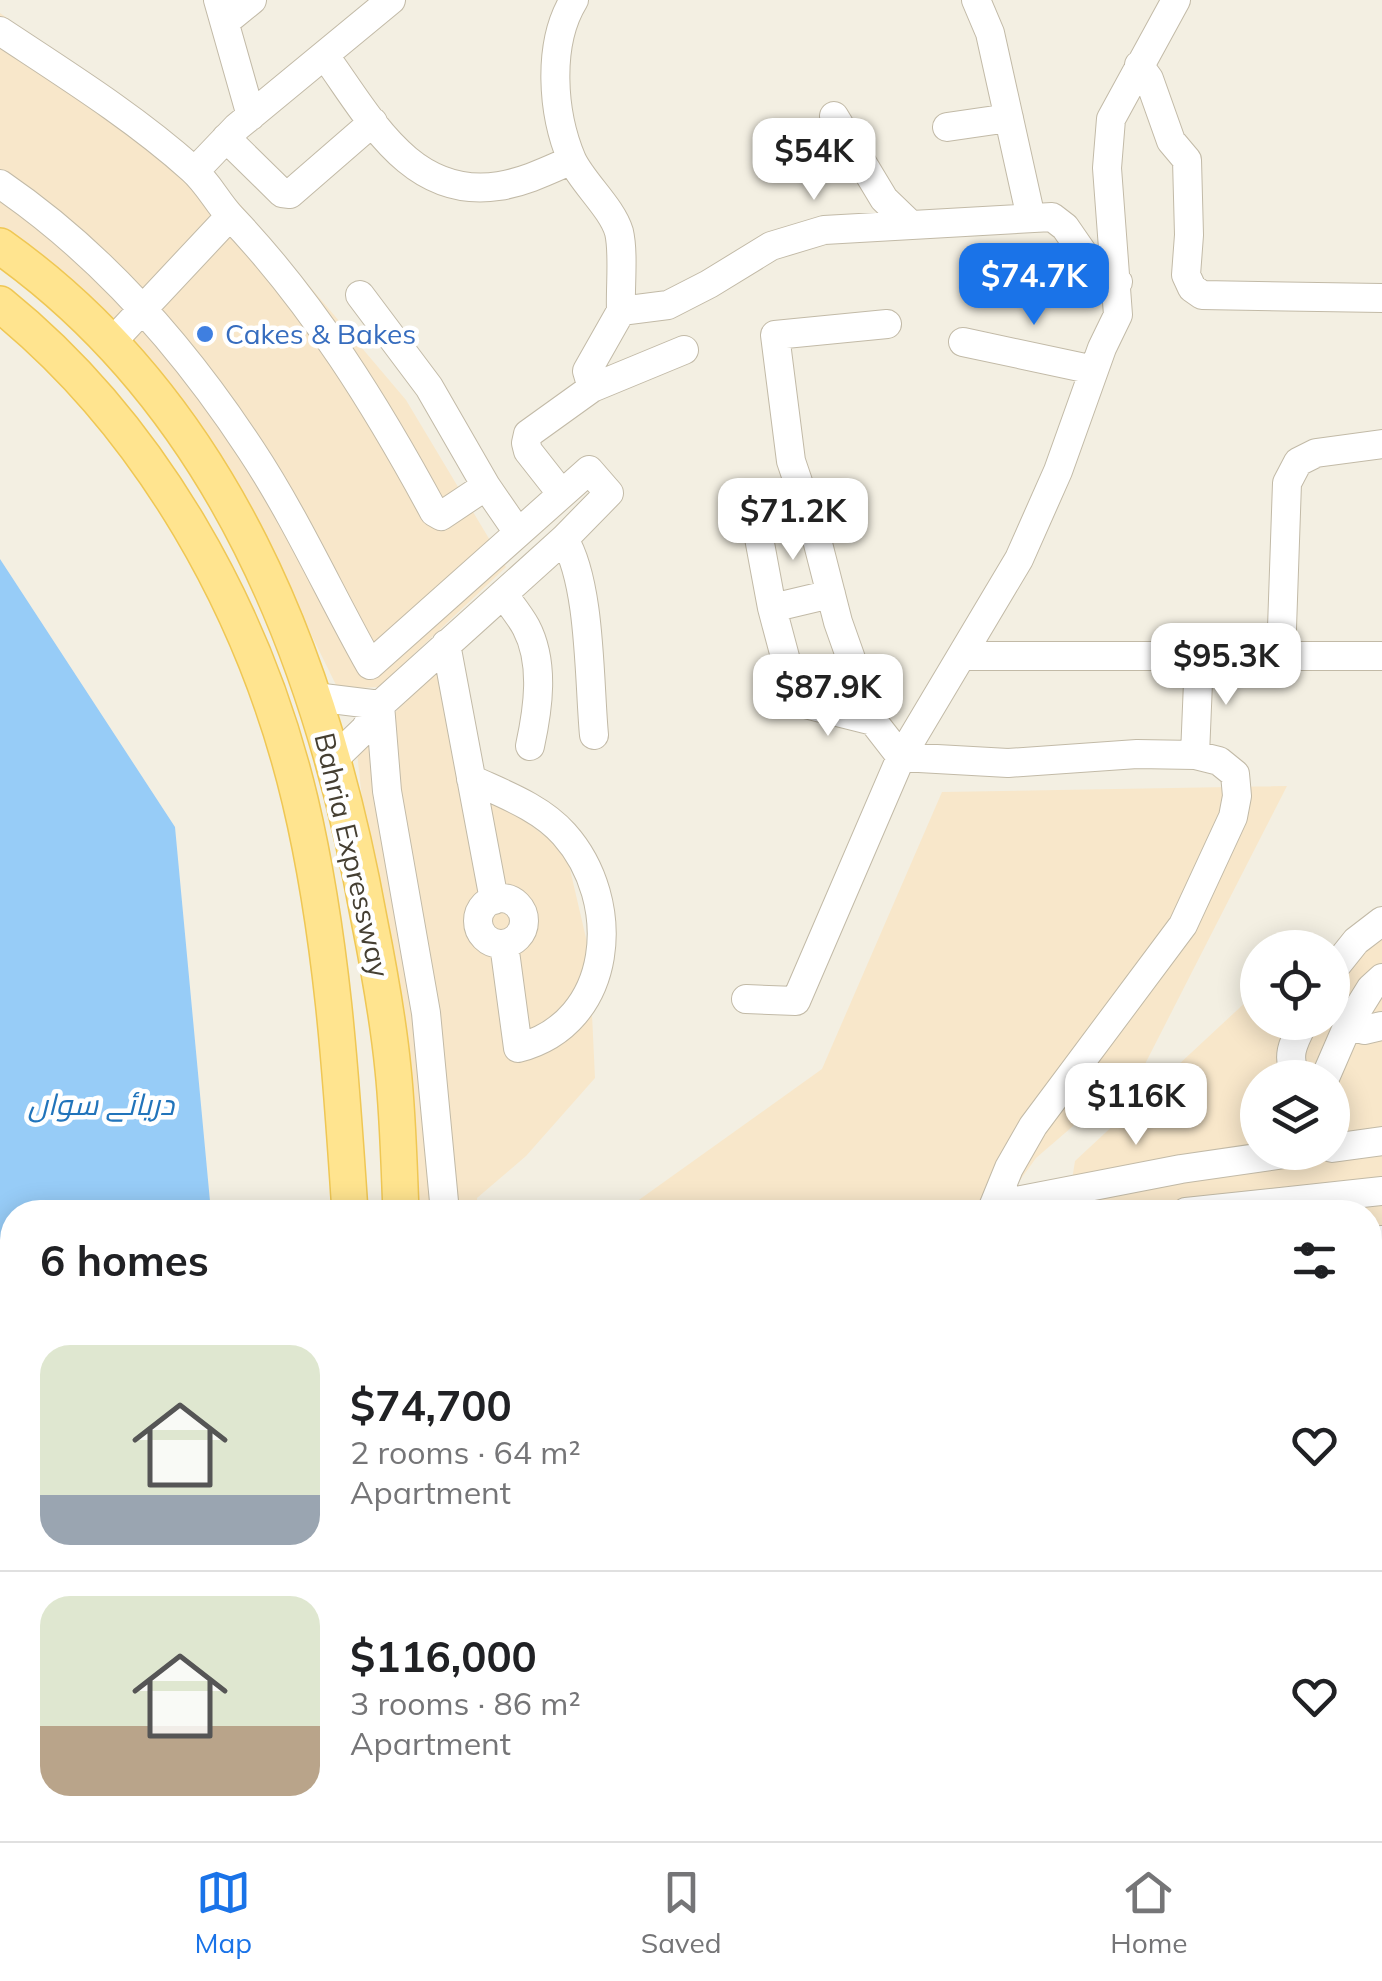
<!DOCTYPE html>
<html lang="en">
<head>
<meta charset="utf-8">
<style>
  body { margin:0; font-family:Mulish,Cairo,sans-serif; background:#f6f6f6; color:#202124; height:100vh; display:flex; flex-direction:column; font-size:38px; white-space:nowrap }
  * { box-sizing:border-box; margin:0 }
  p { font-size:32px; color:#757577 }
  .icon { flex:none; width:55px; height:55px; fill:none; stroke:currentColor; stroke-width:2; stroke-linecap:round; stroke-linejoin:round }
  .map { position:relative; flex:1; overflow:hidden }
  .drawer { position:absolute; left:0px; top:1200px; width:1382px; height:642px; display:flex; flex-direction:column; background:#fff; border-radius:40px 40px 0 0; box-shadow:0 5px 25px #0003 }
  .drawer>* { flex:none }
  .buttons { position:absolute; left:1240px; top:930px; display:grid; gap:20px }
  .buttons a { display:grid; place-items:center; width:110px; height:110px; border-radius:50%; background:#fff; box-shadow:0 5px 25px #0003; font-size:50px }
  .price { position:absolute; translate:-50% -85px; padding:0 22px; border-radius:20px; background:#fff; color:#222; font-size:32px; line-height:65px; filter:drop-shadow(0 2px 5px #0008) }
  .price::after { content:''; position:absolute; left:50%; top:60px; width:30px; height:22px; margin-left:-15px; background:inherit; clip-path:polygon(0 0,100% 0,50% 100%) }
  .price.selected { background:#1a73e8; color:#fff }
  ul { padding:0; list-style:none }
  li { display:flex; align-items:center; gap:30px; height:250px; padding:0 40px }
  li+li { border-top:2px solid #e0e0e0 }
  li span { display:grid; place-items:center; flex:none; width:280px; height:200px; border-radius:30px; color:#555 }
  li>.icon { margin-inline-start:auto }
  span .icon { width:120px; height:120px; fill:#fffc; stroke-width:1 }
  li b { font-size:42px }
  h2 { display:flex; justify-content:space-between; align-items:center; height:120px; padding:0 40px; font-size:42px }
  .tab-bar { display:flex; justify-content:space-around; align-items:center; height:140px; border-top:2px solid #e0e0e0; background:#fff; font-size:28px; color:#757577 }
  .tab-bar a { display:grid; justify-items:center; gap:5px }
  .tab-bar .selected { color:#1a73e8 }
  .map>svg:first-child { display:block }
</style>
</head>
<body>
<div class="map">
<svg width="1382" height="1841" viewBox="0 0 1382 1841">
  <rect width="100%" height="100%" fill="#f3efe2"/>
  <path fill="#e8e1d0" d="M1382 1377V1841H500L507 1830H1370V1378Z"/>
  <path fill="#f8e7ca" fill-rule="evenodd" d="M0 13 56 53 239 203 406 400 506 567 379 687 338 689 256 522 0 239Z
    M439 667 464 792 505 806 566 852 589 951 595 1078 526 1156 477 1198 478 1212H406L357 752Z
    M1287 786 1145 1064 1036 1158 997 1212H622L822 1069 942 792Z
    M1382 917V1306L1370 1308V1212H1067L1075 1161 1249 999 1257 994 1258 1022H1332L1333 948ZM1258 1078H1332V1152H1258Z
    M521 1830H638L636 1841H515Z"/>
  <path fill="#97ccf7" d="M0 559 175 827 211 1212H12V1830H197L196 1841H0Z"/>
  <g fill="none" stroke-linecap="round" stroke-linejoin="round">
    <g stroke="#c2baa7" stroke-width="30">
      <path id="minor" d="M218 0 251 116
        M574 0C547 44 552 113 572 160 583 183 612 208 619 232 624 253 620 288 621 311
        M976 0 990 33 1031 218
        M225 22 252 0
        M0 31C65 74 134 117 192 169 208 183 217 202 231 217 313 303 378 408 434 512L441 516 486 486
        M325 56C369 116 410 200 499 186 525 182 549 170 572 160
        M1139 65 1149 79 1171 141 1187 160 1189 235 1186 275 1192 288 1202 295 1382 298
        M834 116 884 199 911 225
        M947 127 1009 118
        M226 138 282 193 290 194 373 122
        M195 171 237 127 391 0
        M0 184C101 253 184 348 251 450 296 518 330 594 370 665L589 470 609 493 564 539 380 705 315 697
        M360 295 429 387 486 486 517 531
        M887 324 775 335 791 461 815 532 838 622 873 721 901 757 1008 763 1137 754 1195 755 1219 761 1235 774 1237 796 1233 817 1183 925 1033 1126 1009 1168 991 1212
        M963 342 1094 370
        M111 343 230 216
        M592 388 587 371 621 311 668 305 709 284 771 246 824 230 1052 217 1065 227 1085 256 1118 282
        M561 493 528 451 526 443 528 434 592 388 684 350
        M759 538 772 608 797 702 873 721
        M564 539C591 583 589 682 594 735
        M503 594C511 605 520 616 526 627 545 663 538 709 530 746
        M772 608 831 594
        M446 644 494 900
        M962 656H1382
        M1281 657 1287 483 1298 462 1316 453 1382 444
        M380 705 387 791 426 1013 445 1212
        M1195 755 1199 658
        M334 759 365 729 380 705
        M471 779C503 794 540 807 564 834 624 901 615 1023 518 1048L504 944
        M478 921a23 23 0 1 1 46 0a23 23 0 1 1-46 0Z
        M1332 971 1356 941 1382 921
        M746 999 796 1001 901 757 1019 559 1058 471 1102 348 1118 315 1107 168 1111 119 1176 0
        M1348 1025 1371 988 1382 978
        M1298 1078C1284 1058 1294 1041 1304 1022
        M1325 1078 1348 1025 1364 1030 1382 1026
        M1332 1148 1382 1141
        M991 1211 1016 1201 1181 1169 1298 1152
        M1186 1212 1382 1191
        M1370 1241 1382 1240
        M1370 1527 1382 1525
        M563 1841 570 1830
        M1038 1841 1042 1830
        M1223 1841 1228 1830"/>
    </g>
    <g stroke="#efc754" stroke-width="38">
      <path id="major" d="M0 246C223 404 322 660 369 919 379 969 388 1018 393 1069 398 1116 399 1165 401 1212
        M0 304C151 426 255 611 300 800 332 935 341 1074 350 1212
        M1370 1339 1382 1338
        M0 1739H12
        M385 1841V1830
        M415 1841V1830
        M478 1841 484 1830"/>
    </g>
    <use href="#minor" stroke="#fff" stroke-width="28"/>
    <use href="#major" stroke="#ffe48f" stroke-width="35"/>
  </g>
  <circle fill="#3f7fe0" stroke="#fff" stroke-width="4" cx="205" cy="334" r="10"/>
  <g text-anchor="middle" stroke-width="9" stroke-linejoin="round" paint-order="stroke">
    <g font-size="28" fill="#366cbe" stroke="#fff" text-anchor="start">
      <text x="225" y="344">Cakes &amp; Bakes</text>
    </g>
    <g font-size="28" fill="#453f32" stroke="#fff">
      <text transform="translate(352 855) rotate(77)" y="10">Bahria Expressway</text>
    </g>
    <g font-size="30" font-style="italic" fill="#2174bb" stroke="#fff">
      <text x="101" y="1115">دریائے سواں</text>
    </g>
  </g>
</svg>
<div class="buttons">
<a><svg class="icon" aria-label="locate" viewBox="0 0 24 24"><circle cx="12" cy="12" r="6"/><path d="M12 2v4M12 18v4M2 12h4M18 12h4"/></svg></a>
<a><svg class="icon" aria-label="layers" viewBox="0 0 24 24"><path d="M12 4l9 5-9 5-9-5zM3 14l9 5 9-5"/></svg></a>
</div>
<b class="price" style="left:814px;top:203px">$54K</b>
<b class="price selected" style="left:1034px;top:328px">$74.7K</b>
<b class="price" style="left:793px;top:563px">$71.2K</b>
<b class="price" style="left:1226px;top:708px">$95.3K</b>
<b class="price" style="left:828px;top:739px">$87.9K</b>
<b class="price" style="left:1136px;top:1148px">$116K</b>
<section class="drawer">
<h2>6 homes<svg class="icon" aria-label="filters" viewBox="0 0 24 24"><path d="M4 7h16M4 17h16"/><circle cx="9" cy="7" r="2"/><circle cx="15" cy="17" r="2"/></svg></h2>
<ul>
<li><span style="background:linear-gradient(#dfe7d0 75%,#9aa5b1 0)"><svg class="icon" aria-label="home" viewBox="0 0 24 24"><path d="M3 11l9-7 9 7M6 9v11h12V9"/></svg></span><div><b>$74,700</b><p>2 rooms · 64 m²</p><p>Apartment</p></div><svg class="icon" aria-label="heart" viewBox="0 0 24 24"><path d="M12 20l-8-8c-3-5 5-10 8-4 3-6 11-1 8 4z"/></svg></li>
<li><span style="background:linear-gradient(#dfe7d0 65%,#b9a48a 0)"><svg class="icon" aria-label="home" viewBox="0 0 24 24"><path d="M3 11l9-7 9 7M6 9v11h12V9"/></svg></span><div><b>$116,000</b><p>3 rooms · 86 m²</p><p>Apartment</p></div><svg class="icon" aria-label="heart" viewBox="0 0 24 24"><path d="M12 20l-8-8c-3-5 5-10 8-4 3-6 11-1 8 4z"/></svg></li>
</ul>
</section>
</div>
<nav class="tab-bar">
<a class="selected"><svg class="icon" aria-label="map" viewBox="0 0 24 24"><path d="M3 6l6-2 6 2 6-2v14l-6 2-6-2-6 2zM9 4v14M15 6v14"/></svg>Map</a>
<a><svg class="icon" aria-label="saved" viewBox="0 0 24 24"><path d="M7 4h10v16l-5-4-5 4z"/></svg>Saved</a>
<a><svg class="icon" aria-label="home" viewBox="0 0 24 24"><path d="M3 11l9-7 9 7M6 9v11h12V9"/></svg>Home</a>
</nav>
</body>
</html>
